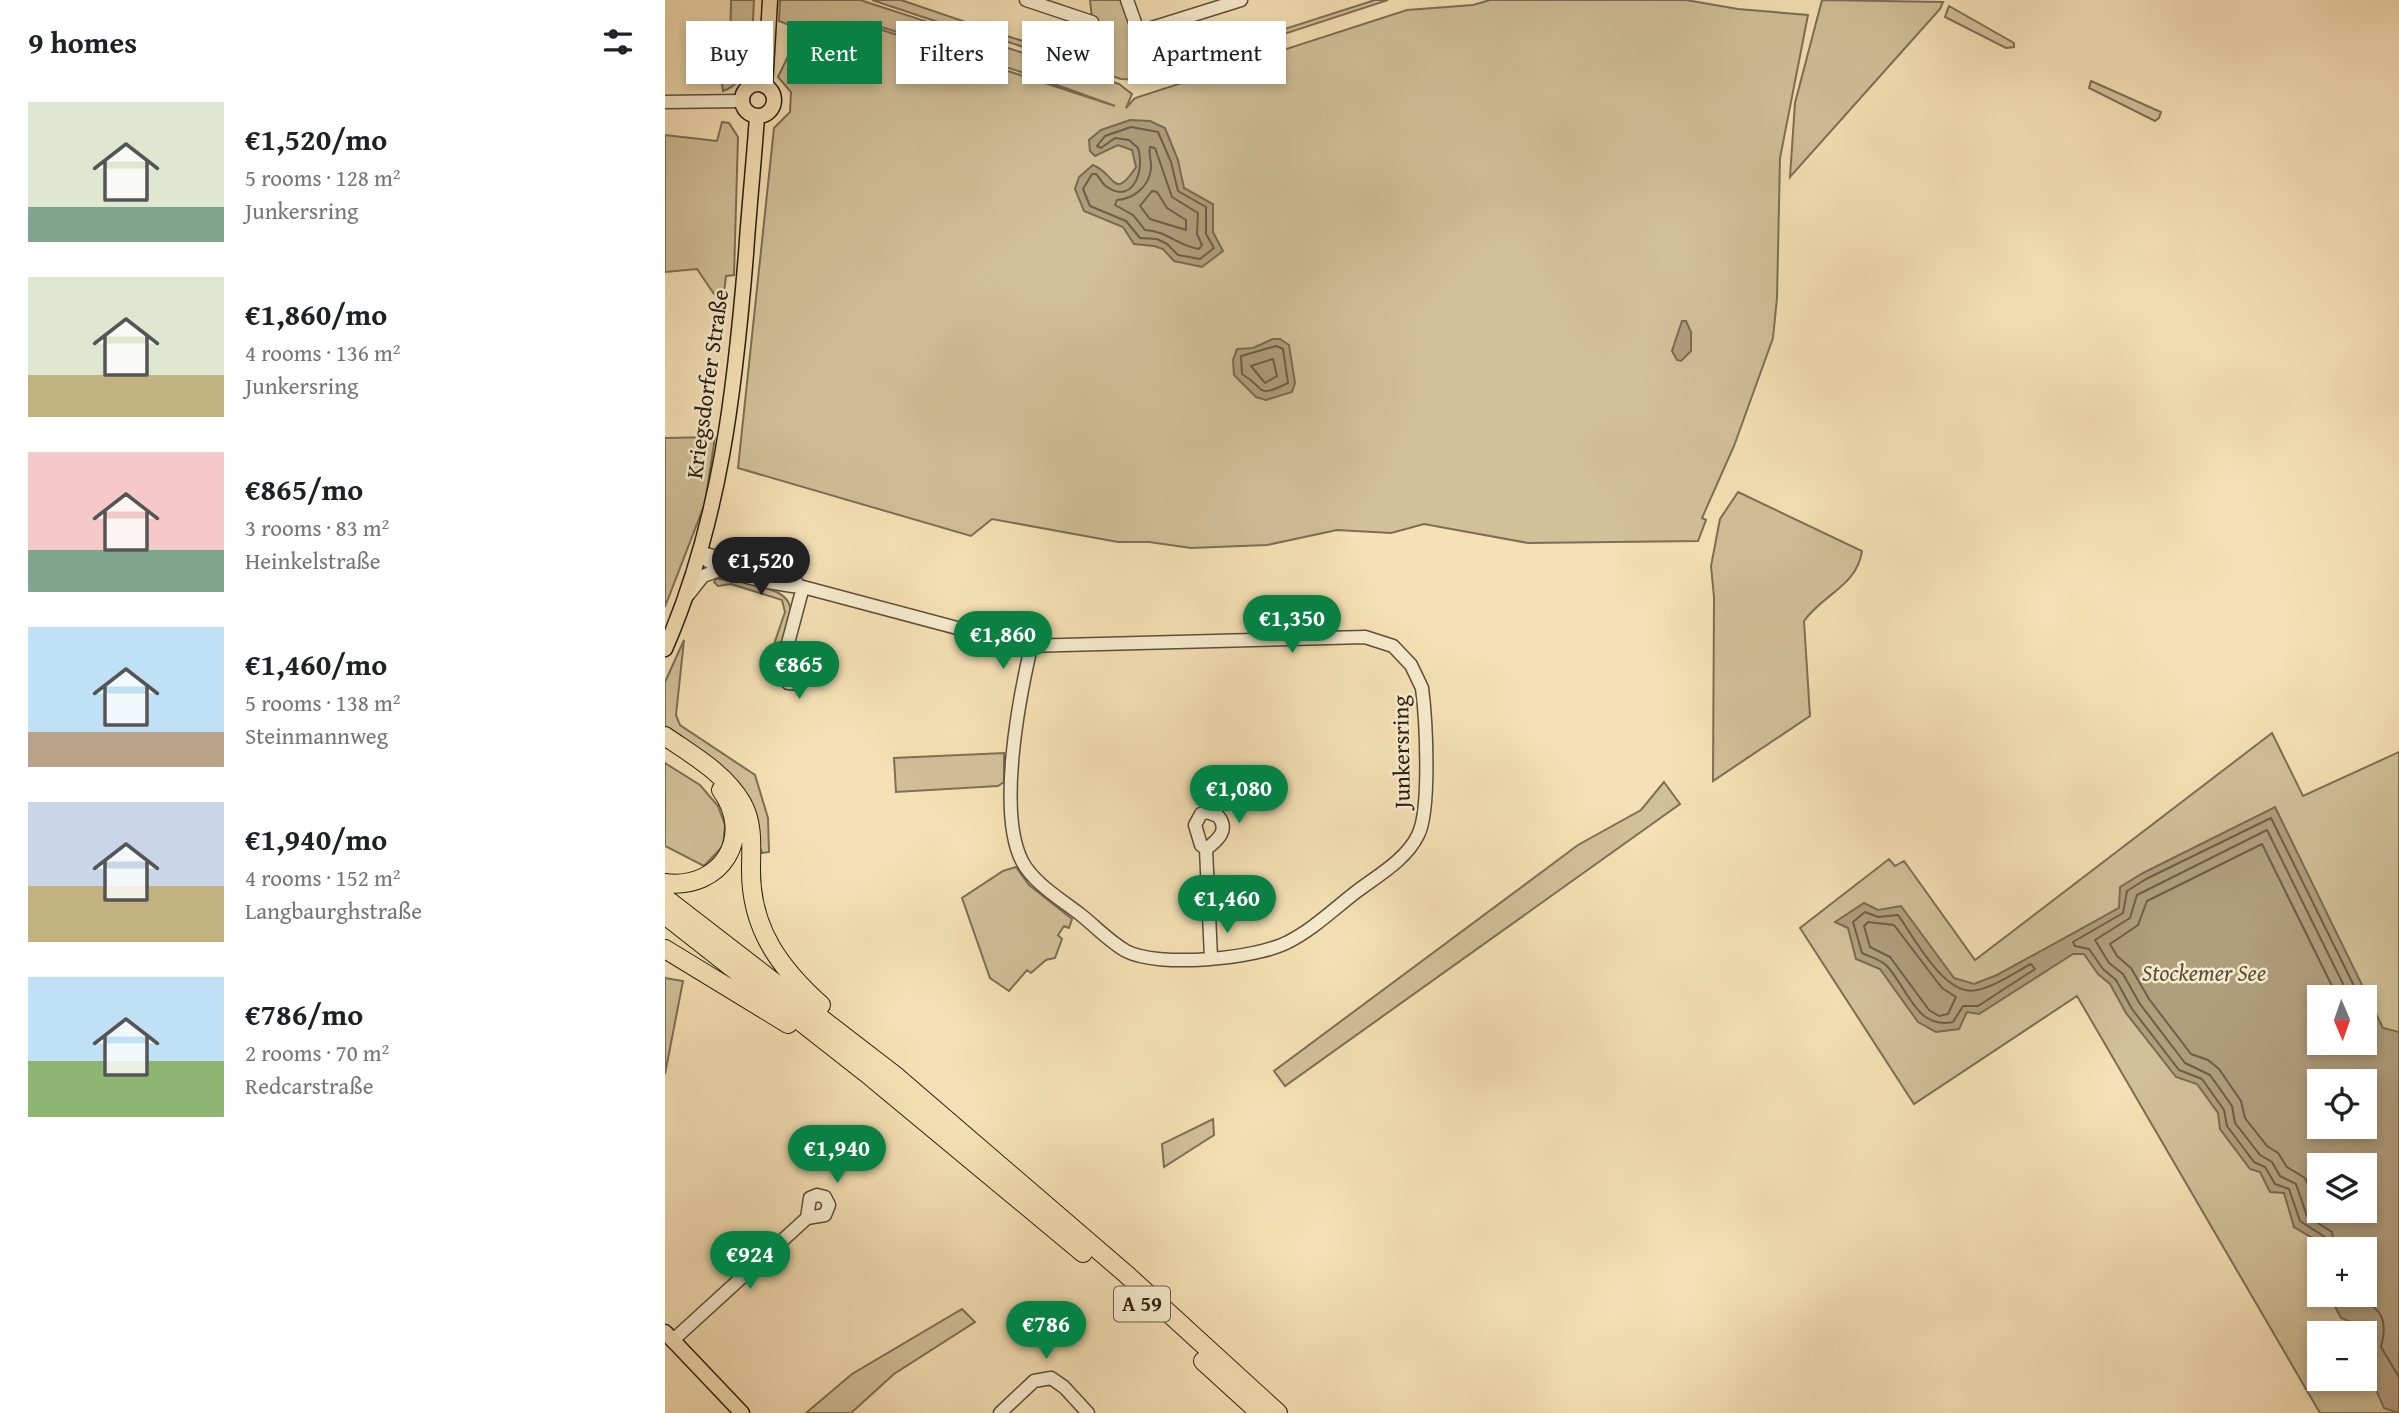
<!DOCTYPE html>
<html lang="en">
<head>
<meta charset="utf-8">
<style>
  body { margin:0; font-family:"Gentium Book Plus",serif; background:#f2f2f2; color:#202124; height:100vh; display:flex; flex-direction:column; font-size:26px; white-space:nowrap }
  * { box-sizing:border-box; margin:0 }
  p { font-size:23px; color:#757577 }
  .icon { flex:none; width:38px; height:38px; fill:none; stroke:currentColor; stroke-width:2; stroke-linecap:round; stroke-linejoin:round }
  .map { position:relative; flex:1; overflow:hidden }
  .panel { display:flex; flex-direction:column; background:#fff; width:665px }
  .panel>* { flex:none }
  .guide { position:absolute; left:21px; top:21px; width:665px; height:63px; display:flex; gap:14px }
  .needle { width:46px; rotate:178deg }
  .fabs { position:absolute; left:1642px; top:985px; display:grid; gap:14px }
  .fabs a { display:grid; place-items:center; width:70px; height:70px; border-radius:0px; background:#fff; box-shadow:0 4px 10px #0003; font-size:35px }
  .price { position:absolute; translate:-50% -60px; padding:0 16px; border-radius:24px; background:#0b8043; color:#fff; font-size:23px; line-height:46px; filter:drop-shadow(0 2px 4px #0008) }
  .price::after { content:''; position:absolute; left:50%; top:42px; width:21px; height:16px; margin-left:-10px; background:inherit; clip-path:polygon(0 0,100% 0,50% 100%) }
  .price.active { background:#222; color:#fff }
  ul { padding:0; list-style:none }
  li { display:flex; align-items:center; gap:21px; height:175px; padding:0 28px }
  li span { display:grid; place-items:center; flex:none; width:196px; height:140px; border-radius:0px; color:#555 }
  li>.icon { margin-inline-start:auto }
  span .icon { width:84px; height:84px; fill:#fffc; stroke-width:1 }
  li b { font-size:30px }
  h2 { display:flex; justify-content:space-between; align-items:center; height:84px; padding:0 28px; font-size:30px }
  .tag { padding:0 24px; border-radius:0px; background:#fff; box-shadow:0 4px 10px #0003; font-size:24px; line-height:63px }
  .tag.active { background:#0b8043; color:#fff }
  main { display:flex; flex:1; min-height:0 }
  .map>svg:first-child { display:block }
</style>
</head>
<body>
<main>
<section class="panel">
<h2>9 homes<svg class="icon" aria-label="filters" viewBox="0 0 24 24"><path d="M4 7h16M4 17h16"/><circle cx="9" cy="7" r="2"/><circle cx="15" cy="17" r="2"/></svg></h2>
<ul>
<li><span style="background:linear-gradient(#dfe7d0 75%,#7fa58c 0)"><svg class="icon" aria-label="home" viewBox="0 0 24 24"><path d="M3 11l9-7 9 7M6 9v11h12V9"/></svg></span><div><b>€1,520/mo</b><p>5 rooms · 128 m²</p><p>Junkersring</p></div></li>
<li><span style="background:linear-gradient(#dfe7d0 70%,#c2b280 0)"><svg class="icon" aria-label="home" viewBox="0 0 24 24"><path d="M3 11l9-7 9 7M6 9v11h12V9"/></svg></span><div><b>€1,860/mo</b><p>4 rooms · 136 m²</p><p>Junkersring</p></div></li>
<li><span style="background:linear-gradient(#f6c9c9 70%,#7fa58c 0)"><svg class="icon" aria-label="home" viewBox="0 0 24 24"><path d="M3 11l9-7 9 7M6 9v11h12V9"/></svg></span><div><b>€865/mo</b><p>3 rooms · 83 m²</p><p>Heinkelstraße</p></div></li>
<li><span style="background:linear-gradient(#bfe0f5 75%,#b9a48a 0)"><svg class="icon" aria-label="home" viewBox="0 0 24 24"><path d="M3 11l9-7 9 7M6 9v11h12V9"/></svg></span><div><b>€1,460/mo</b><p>5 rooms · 138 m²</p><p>Steinmannweg</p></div></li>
<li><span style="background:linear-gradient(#c9d6e8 60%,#c2b280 0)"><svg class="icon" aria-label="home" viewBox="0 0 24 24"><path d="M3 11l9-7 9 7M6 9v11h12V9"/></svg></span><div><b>€1,940/mo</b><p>4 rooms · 152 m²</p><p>Langbaurghstraße</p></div></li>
<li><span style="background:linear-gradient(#bfe0f5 60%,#8fb573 0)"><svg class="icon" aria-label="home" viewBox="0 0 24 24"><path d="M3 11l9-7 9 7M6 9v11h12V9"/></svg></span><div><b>€786/mo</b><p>2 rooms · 70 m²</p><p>Redcarstraße</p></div></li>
</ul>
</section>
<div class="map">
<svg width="1734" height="1413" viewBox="0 0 1734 1413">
  <rect width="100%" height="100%" fill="#f5e1b5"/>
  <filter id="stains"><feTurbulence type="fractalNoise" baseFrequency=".00286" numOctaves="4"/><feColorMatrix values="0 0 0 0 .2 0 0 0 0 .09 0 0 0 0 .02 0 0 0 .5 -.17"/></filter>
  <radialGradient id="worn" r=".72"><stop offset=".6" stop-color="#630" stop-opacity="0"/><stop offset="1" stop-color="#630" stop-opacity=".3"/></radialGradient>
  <path fill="#d2c099" stroke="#7e6e55" stroke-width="2" fill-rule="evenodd" d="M66 0H89C87 27 90 81 58 91L56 76 65 50Z
    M115 0H195L454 84 467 94 461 108 470 98 742 10 808 5 825 0H1021L1073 9 1143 15 1115 158 1112 298 1108 338 1069 446 1037 518 1041 520 1033 541 863 543 759 524 726 533 672 530 602 545 526 548 484 542H453L327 519 306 536 73 468 109 128 125 112 126 92 113 77 125 52 130 27 114 21ZM204 23 359 73 450 106 205 26H200L196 31 198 25Z
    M207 0H236L339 35 336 43Z
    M425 0H458L469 41H472L483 73 710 0H723L478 80 456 79 340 41 342 36 432 65Z
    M1157 0 1278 2 1275 9 1125 177 1130 103Z
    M1284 6 1349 43V47L1341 48 1280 17Z
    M1426 81 1496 112 1494 118 1490 121 1424 88Z
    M57 122 64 123 73 137 69 275 61 276 59 293 49 294 32 269 0 272V135L52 141Z
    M50 437 40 503 0 607V438Z
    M1073 492 1197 551C1192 586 1157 595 1139 621L1145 716 1048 781 1049 597 1046 566 1055 519Z
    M51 579C64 578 77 582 89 585 133 594 131 609 115 646L108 647 120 612 117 600 66 584 53 586 49 582Z
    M19 640 11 715 15 725 90 775 103 818 104 852 97 853C91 842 96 828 91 816 75 774 36 749 0 726V682Z
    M1607 733 1638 796 1734 752V1413H1655L1412 996 1249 1104 1135 928 1224 859 1230 866 1239 861 1310 960ZM1654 998H1699V1043H1654ZM1654 1082H1699V1127H1654ZM1654 1166H1699V1211H1654ZM1654 1250H1699V1295H1654ZM1654 1334H1699V1379H1654Z
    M339 753V782L333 786 231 792 229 758Z
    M0 763 35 785 53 806 60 825 58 846 39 866 0 846Z
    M999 782 1015 804 620 1086 609 1071 913 845 976 810Z
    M351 867 364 885 407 919 404 928 399 926 393 935 397 939 390 958 381 960 366 973 362 970 344 991 325 978 297 898 338 871Z
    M0 978 18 981 0 1074Z
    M548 1119 549 1135 499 1167 497 1144Z
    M297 1309 310 1322 229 1374 186 1413H141L187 1374Z"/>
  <path fill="#b09e7d" stroke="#7a6a52" stroke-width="2" fill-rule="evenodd" d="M465 120 485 121 500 128 513 160 519 188 548 204V232L558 251 537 267 509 261 498 249 489 246 469 244 458 227 419 211 410 189 414 177 428 165C451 174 448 202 471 167L467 150 453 145 430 156 425 151 424 140 436 130Z
    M1017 321H1021L1026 332V351L1016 361 1012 360 1007 351Z
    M608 339H615L624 345 630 383 627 392 601 400 591 397 569 375 568 360 572 349 588 348Z
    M1610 807 1718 1028 1734 1032V1413L1719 1408 1700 1365 1699 1334 1694 1333 1692 1324 1676 1318 1664 1295H1699V1250H1654V1268L1651 1259 1656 1243 1629 1227 1619 1193 1605 1192 1595 1172 1585 1169 1555 1129 1553 1113 1532 1084 1511 1077 1461 1013 1445 984 1433 974 1419 954H1408L1314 1014 1302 1012 1294 1029 1271 1032 1253 1022 1215 969 1191 959 1183 928 1170 922 1199 903 1213 910 1236 906 1289 978 1309 984 1332 975 1454 908 1455 887 1478 873ZM1654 998H1699V1043H1654ZM1654 1082H1699V1127H1654ZM1654 1166H1699V1211H1654Z"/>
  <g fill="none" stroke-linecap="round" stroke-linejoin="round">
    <path stroke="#6d5e47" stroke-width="2" d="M466 127 493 132 506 162 513 191 541 207V234L549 248 535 259 513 255 502 244 492 239 475 238 461 221 425 206 418 189 427 174H431C435 178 438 185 442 187 469 205 480 169 473 148L464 140 450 138 436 148 432 146 440 136Z
      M485 147 490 148 507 197 533 213 532 234 537 245 534 249C513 246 502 231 480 230L468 215 450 205 452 200C468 199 484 187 486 169 487 161 483 154 485 147Z
      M487 191 492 192 502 208 521 220V230L485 219 475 206Z
      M611 346 618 349 623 383C590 399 602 389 577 374L576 356Z
      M608 359 612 376 600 383 586 366Z
      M1200 912 1213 917 1233 915C1249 937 1280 998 1312 990 1331 986 1349 973 1366 964L1370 969 1313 1006H1298L1288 1022C1252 1030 1243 989 1222 966 1215 959 1205 957 1197 953L1188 922Z
      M1203 922 1229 925 1277 988 1291 997 1283 1014 1274 1016 1264 1010 1225 957 1205 947 1199 926Z
      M1654 1211 1640 1178 1622 1167 1613 1153 1602 1146 1580 1118 1576 1101 1554 1069 1543 1060 1526 1054 1484 999 1466 968 1452 956 1445 944 1473 925 1482 901 1597 844 1673 998
      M1661 1250 1660 1237 1635 1221 1624 1189 1610 1184 1600 1167 1589 1162 1562 1126 1559 1110 1537 1079 1514 1070 1467 1009 1451 980 1438 969 1424 949 1410 946 1408 942 1458 913 1462 891 1481 879 1606 818 1695 998
      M1670 1250 1667 1232 1642 1216 1631 1184 1615 1176 1607 1162 1595 1155 1570 1123 1567 1106 1545 1075 1520 1063 1475 1004 1458 974 1444 963 1430 940 1465 918 1472 895 1602 830 1685 998
      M1694 1295C1715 1311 1724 1317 1716 1347L1734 1377"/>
    <g stroke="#5d4e3a" stroke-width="15">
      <path id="minor" d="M361 0 427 22
        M462 0 472 28 477 31 576 0
        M0 102 78 101
        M35 552C42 572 117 586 138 587L360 646 700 637 728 646 746 665 757 688C761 718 766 810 753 835 741 860 712 876 691 892 669 909 647 930 623 942 591 959 493 968 461 951 445 942 431 927 416 915 397 900 368 883 357 861 332 812 354 699 366 647
        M35 552 132 583
        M23 595 38 576 57 569
        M123 646 142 667 141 677 135 684 123 683 115 673 138 587
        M541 849C552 841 565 830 553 816L542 812 536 814 530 825 536 845 541 849 546 958
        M7 1341 142 1218 160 1215 164 1205 160 1197 152 1195 145 1198 142 1218
        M335 1413 369 1381 386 1378 399 1387 423 1413"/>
    </g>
    <g stroke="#2a1d11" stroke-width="17">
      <path id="major" d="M77 100a16 16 0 1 1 32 0a16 16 0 1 1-32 0Z
        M100 86 105 0
        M0 649C55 523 70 390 81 254 84 208 89 162 92 116
        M0 1332 77 1413"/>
    </g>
    <g stroke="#2a1d11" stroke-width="20">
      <path id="highway" d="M0 736C27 755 60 773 77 803 89 824 86 848 86 871 86 929 115 968 156 1005
        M0 883C56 890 90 837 56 790
        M0 898 232 1077 461 1274 613 1413
        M0 915 206 1077 418 1253
        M0 949 123 1024
        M538 1361 595 1413"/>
    </g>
    <use href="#minor" stroke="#f8eccf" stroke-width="12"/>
    <use href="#major" stroke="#f5e1b5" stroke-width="14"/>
    <use href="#highway" stroke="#f5e1b5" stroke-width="18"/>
  </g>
  <g text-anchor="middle" stroke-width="5" stroke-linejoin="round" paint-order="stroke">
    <rect fill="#f8eccf" stroke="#685b4a" stroke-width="2" x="449" y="1286.5" width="56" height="35" rx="5"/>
    <g font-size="21" font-weight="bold" fill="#2a1d11">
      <text x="477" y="1311">A 59</text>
    </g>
    <g font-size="23" fill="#2a1d11" stroke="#f8eccf">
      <text transform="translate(42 384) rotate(-82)" y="8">Kriegsdorfer Straße</text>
      <text transform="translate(736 752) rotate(-91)" y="8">Junkersring</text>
    </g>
    <g font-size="23" font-style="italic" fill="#5c4e3a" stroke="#f8eccf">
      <text x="1539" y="981">Stockemer See</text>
    </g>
  </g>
  <rect width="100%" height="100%" filter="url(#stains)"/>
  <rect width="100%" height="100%" fill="url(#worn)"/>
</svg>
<div class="fabs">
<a><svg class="needle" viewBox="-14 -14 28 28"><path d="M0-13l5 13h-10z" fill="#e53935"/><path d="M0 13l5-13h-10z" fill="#757577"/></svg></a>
<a><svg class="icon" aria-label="locate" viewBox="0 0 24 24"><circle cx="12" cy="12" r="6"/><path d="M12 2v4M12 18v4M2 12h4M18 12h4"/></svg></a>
<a><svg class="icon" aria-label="layers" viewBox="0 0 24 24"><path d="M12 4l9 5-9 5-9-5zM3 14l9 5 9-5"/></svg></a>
<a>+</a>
<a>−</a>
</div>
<b class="price active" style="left:96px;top:597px">€1,520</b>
<b class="price" style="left:627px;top:655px">€1,350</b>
<b class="price" style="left:338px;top:671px">€1,860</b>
<b class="price" style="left:134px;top:701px">€865</b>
<b class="price" style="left:574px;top:825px">€1,080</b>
<b class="price" style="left:562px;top:935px">€1,460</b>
<b class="price" style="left:172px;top:1185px">€1,940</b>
<b class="price" style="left:85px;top:1291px">€924</b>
<b class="price" style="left:381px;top:1361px">€786</b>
<div class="guide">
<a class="tag">Buy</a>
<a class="tag active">Rent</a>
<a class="tag">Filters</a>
<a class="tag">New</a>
<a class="tag">Apartment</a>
</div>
</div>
</main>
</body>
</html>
